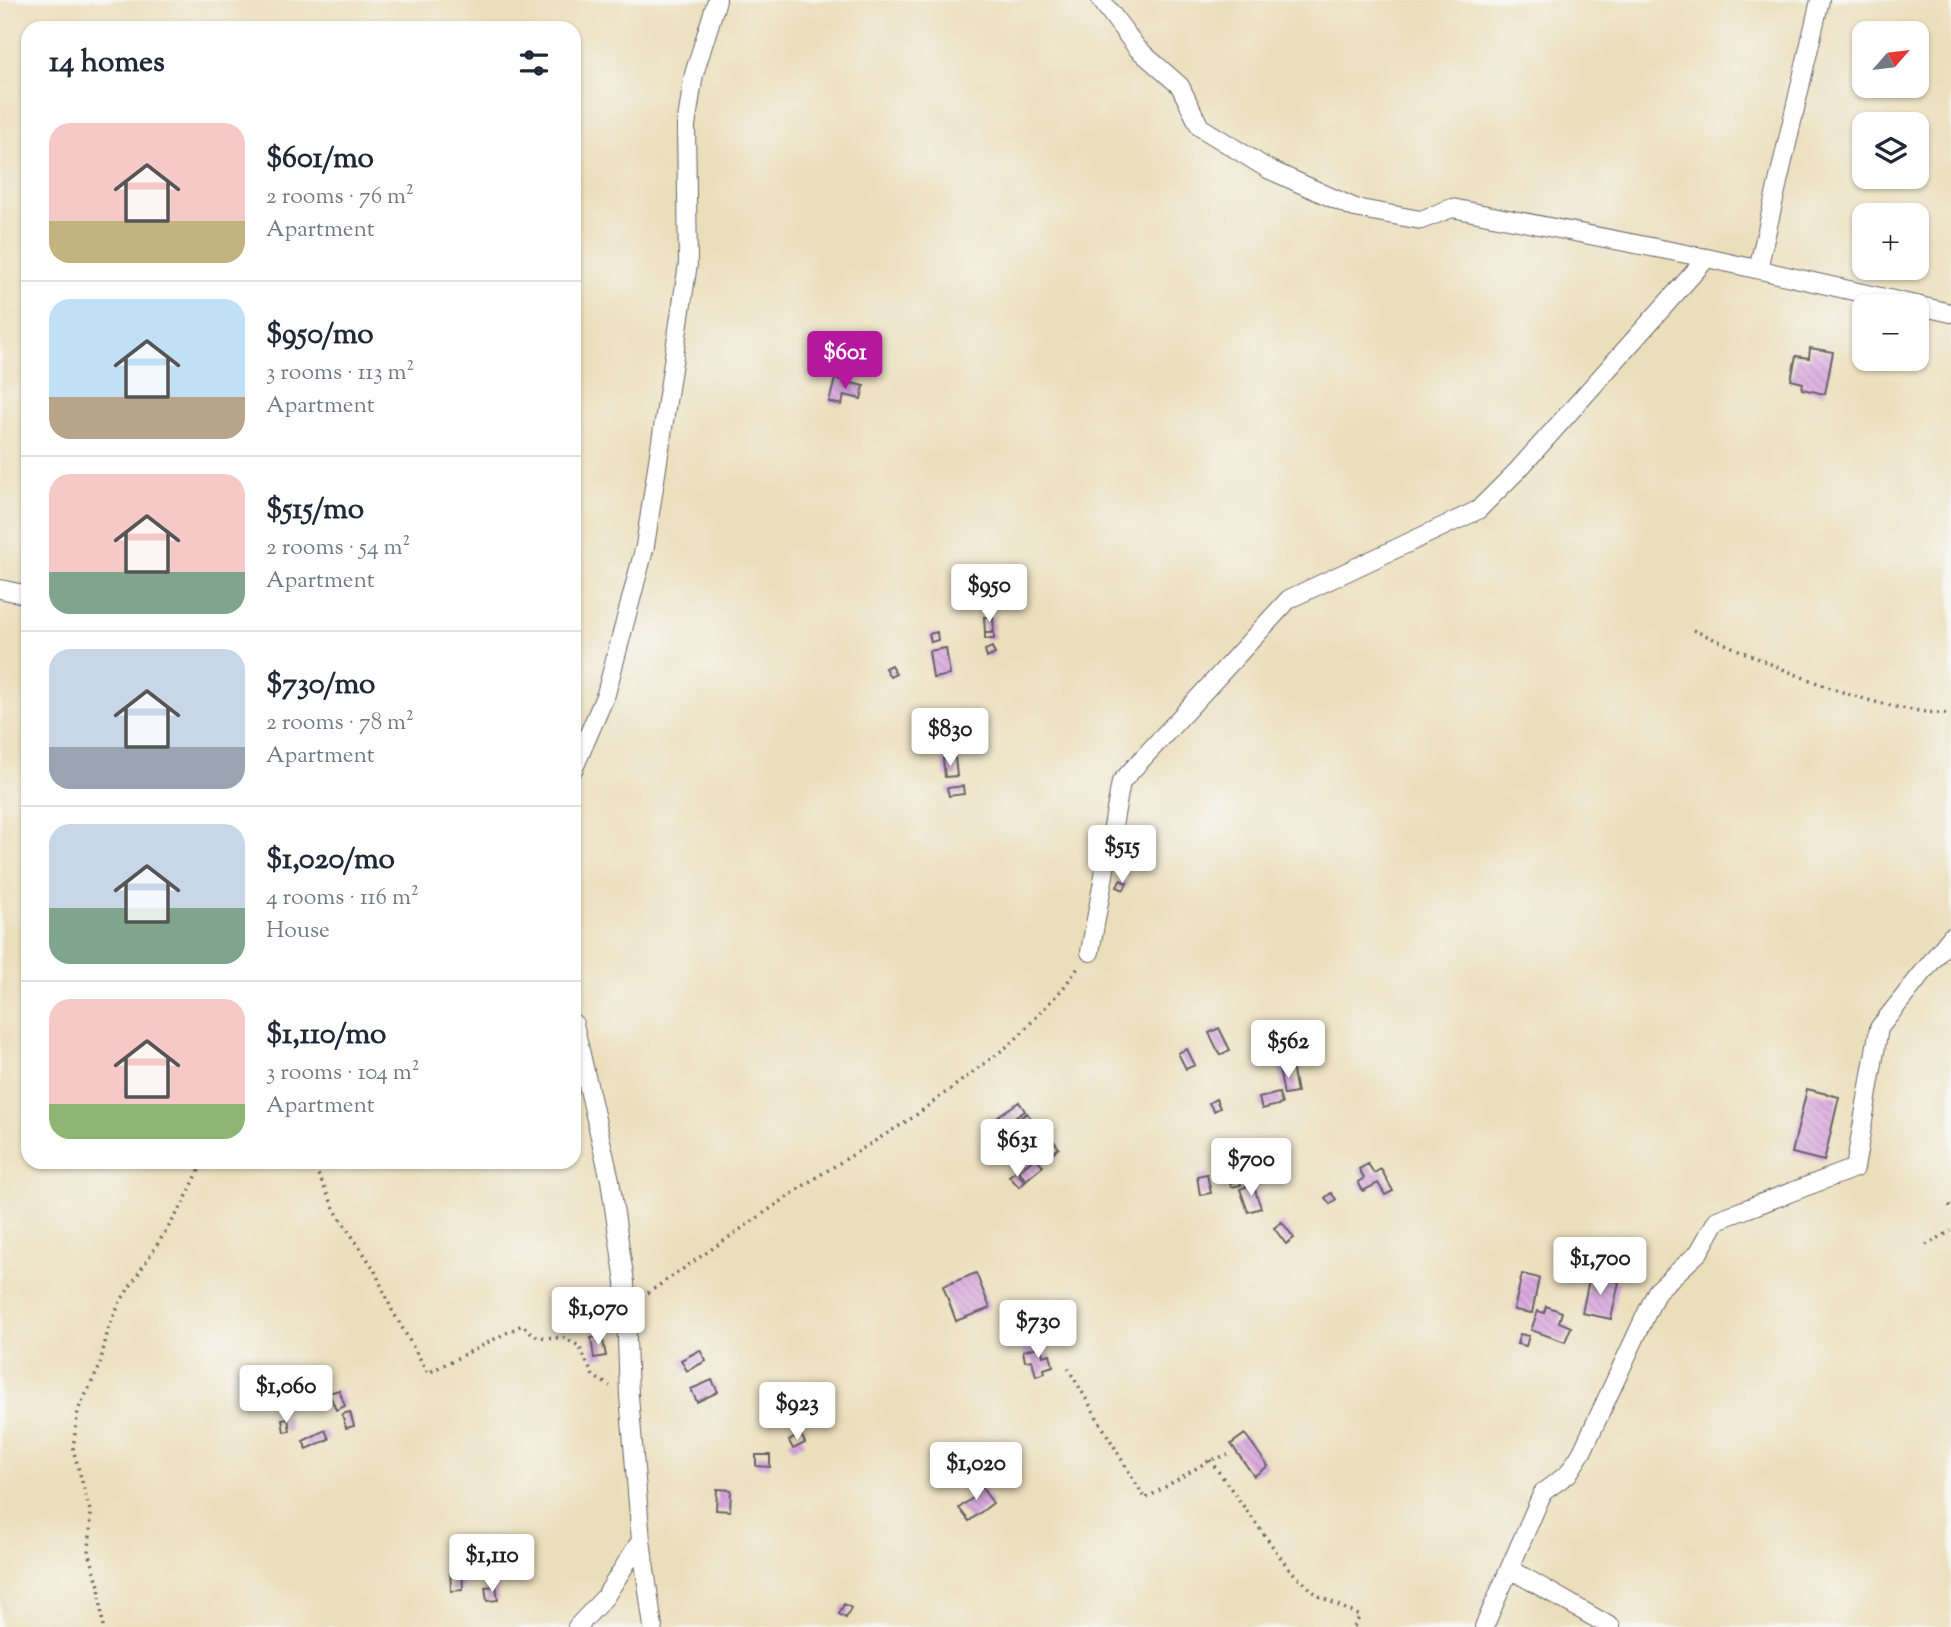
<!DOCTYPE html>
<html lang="en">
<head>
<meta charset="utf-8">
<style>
  body { margin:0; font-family:"Sorts Mill Goudy",serif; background:#f6f6f7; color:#1f2937; height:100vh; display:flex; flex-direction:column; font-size:26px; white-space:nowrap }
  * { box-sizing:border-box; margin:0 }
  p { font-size:23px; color:#747a83 }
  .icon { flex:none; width:38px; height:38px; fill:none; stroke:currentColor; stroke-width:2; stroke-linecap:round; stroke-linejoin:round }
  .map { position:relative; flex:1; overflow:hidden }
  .side { position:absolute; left:21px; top:21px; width:560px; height:1148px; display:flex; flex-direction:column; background:#fff; border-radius:21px; box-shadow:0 2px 5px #0004 }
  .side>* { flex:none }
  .needle { width:46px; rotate:62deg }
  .controls { position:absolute; left:1852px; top:21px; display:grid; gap:14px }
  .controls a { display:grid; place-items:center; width:77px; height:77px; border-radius:14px; background:#fff; box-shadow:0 2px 5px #0004; font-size:35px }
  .price { position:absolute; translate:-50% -60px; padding:0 16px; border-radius:7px; background:#fff; color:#222; font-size:23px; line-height:46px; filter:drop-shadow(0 2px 4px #0008) }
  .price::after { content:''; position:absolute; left:50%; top:42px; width:21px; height:16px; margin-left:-10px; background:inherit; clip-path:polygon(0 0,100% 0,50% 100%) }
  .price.active { background:#b5179e; color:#fff }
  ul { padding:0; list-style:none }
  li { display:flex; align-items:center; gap:21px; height:175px; padding:0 28px }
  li+li { border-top:2px solid #e0e1e3 }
  li span { display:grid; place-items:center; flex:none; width:196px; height:140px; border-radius:21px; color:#555 }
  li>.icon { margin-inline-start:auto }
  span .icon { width:84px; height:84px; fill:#fffc; stroke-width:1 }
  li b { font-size:30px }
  h2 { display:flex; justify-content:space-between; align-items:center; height:84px; padding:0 28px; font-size:30px }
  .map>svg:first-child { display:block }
</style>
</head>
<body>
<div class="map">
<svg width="1951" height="1627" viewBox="0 0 1951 1627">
  <defs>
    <pattern id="building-back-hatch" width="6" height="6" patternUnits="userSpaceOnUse" patternTransform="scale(1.75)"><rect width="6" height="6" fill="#d79fdc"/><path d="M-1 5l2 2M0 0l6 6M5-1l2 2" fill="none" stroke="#ae81b4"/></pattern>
  </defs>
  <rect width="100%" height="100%" fill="#f6f6f2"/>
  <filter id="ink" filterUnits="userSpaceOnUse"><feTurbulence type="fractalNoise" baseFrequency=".0143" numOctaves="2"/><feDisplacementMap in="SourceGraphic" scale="14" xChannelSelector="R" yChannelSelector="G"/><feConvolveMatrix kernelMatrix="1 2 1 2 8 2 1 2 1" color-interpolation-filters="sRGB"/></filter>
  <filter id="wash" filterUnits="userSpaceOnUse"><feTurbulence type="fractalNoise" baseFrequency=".00686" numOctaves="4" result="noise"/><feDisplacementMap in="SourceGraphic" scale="28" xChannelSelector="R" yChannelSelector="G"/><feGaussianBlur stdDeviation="1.57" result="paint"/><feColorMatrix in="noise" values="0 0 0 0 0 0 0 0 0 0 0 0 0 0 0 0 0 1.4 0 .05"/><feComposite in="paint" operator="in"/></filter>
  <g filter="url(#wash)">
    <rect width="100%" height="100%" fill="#ebdeba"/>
    <g id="blocks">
      <path fill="url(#building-back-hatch)" d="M1810 348 1833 352 1825 394 1802 389 1803 383 1791 380 1796 356 1809 358Z
        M835 379 864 386 861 399 844 395 842 405 829 402Z
        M984 617H993L994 632H985Z
        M937 632 938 640 931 642 929 634Z
        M985 633H994V639H985Z
        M992 647 995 654 987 658 985 650Z
        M946 648 950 675 933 678 929 651Z
        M891 665 896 674 890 677 885 668Z
        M955 758 957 776 945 777 943 759Z
        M963 786 964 794 949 796 947 788Z
        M1120 880 1127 883 1124 890 1117 887Z
        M1219 1028 1230 1050 1220 1055 1209 1033Z
        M1187 1049 1195 1065 1186 1069 1178 1053Z
        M1292 1065 1297 1093 1284 1095 1279 1068Z
        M1807 1089 1839 1097 1824 1161 1792 1153Z
        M1279 1093 1282 1104 1262 1109 1259 1098Z
        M1216 1099 1220 1108 1214 1111 1209 1103Z
        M1019 1102 1025 1111 1004 1125 998 1116Z
        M1027 1113 1037 1127 1030 1132 1033 1137 1019 1147 1011 1137 1017 1132 1011 1125Z
        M1046 1131 1059 1148 1048 1156 1035 1139Z
        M1036 1157 1043 1166 1026 1180 1019 1171Z
        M1368 1164 1374 1173 1381 1169 1393 1191 1385 1195 1378 1183 1363 1191 1358 1182 1364 1178 1359 1169Z
        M1016 1171 1025 1182 1019 1187 1009 1176Z
        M1207 1174 1211 1193 1200 1195 1197 1176Z
        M1240 1180 1241 1185 1231 1187 1230 1183Z
        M1253 1184 1261 1208 1248 1212 1240 1189Z
        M1331 1193 1336 1199 1330 1204 1325 1198Z
        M1282 1222 1294 1238 1286 1244 1274 1228Z
        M976 1273 990 1308 956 1321 943 1286Z
        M1522 1274 1539 1278 1532 1313 1514 1310Z
        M1590 1275 1619 1282 1611 1319 1582 1313Z
        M1546 1306 1562 1312 1559 1322 1571 1327 1565 1342 1531 1330 1538 1311 1544 1313Z
        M1520 1334 1529 1336 1526 1346 1517 1344Z
        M602 1336 606 1356 594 1358 591 1338Z
        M1041 1346 1043 1356 1050 1354 1053 1366 1044 1369 1045 1373 1036 1376 1032 1360 1025 1361 1023 1351Z
        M700 1350 706 1361 687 1371 681 1360Z
        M322 1379 324 1391 307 1392 306 1381Z
        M712 1380 718 1392 697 1402 691 1389Z
        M339 1390 345 1406 336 1410 329 1393Z
        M350 1412 354 1426 346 1428 342 1414Z
        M288 1418 290 1431 284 1432 282 1419Z
        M325 1430 329 1439 307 1449 303 1441Z
        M801 1434 805 1443 793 1449 789 1441Z
        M1245 1434 1268 1466 1254 1476 1231 1444Z
        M756 1455H770V1467L756 1466Z
        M977 1481 993 1503 969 1521 959 1508 974 1497 968 1488Z
        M717 1489 731 1490 730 1511 716 1510Z
        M450 1568H462L463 1590 451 1591Z
        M496 1586 498 1600 487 1601 485 1587Z
        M844 1604 851 1608 846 1618 839 1614Z"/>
    </g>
  </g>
  <g filter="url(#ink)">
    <use href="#blocks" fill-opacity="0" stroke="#686467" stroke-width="2"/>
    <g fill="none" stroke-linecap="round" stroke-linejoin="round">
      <g stroke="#686467" stroke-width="20">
        <path id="street" d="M1101 0 1137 48 1180 86 1200 127 1268 169 1355 208 1421 220 1452 208 1707 258 1951 313
          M1758 269 1820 0
          M0 589 28 595
          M574 768 606 694 645 546 688 264 686 126 694 74 717 0
          M1090 952 1121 782 1289 599 1478 510 1518 470 1707 258
          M574 1024 610 1180 625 1282 629 1396 641 1540 653 1627
          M1510 1569 1611 1627
          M577 1627 605 1597 641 1540
          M1484 1627 1543 1492 1568 1474 1582 1452 1657 1291 1699 1252 1717 1220 1855 1168 1879 1028 1951 937"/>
      </g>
      <path stroke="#686467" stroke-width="3.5" stroke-dasharray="2 5" stroke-linecap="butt" d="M1693 630C1776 665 1860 710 1951 714
        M312 1162 336 1212 374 1269 392 1310 428 1373 522 1325 537 1337 564 1338 579 1346 593 1376 610 1386
        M1949 1205 1951 1207
        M1926 1245 1951 1231
        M642 1297 812 1180 912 1118 1013 1042 1064 987 1080 965
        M1068 1368 1145 1499 1210 1460 1228 1455
        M1210 1460 1289 1569 1317 1595 1360 1616 1354 1627
        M103 1627 99 1586 89 1552 91 1514 73 1449 78 1410 99 1368 108 1330 120 1302 182 1206 203 1162"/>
      <use href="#street" stroke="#fff" stroke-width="18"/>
    </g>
  </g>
</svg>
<div class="controls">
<a><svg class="needle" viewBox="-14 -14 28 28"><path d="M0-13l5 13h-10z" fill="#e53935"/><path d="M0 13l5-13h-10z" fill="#747a83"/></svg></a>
<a><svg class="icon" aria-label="layers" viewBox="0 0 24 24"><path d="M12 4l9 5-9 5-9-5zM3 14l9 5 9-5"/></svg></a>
<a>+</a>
<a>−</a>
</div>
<b class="price active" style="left:845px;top:391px">$601</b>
<b class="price" style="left:989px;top:624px">$950</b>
<b class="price" style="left:950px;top:768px">$830</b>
<b class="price" style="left:1122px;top:885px">$515</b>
<b class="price" style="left:1288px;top:1080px">$562</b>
<b class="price" style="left:1017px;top:1179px">$631</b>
<b class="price" style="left:1251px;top:1198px">$700</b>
<b class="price" style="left:1600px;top:1297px">$1,700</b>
<b class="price" style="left:598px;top:1347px">$1,070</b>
<b class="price" style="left:1038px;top:1360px">$730</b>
<b class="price" style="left:286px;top:1425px">$1,060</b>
<b class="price" style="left:797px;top:1442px">$923</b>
<b class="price" style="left:976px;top:1502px">$1,020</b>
<b class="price" style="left:492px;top:1594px">$1,110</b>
<section class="side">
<h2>14 homes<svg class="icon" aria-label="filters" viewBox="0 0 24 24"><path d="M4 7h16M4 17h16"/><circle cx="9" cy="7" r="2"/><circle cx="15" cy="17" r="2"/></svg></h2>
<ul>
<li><span style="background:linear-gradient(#f6c9c9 70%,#c2b280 0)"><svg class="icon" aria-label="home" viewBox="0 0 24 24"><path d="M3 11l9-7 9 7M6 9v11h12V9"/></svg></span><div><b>$601/mo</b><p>2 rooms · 76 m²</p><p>Apartment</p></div></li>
<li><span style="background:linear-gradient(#bfe0f5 70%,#b9a48a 0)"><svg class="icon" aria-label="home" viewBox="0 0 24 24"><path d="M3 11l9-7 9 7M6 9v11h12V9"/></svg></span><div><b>$950/mo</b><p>3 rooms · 113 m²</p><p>Apartment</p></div></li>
<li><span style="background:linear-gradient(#f6c9c9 70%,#7fa58c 0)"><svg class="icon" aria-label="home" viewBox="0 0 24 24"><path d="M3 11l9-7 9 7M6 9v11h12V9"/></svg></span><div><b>$515/mo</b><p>2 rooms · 54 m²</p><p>Apartment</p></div></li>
<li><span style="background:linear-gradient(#c9d6e8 70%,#9aa5b1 0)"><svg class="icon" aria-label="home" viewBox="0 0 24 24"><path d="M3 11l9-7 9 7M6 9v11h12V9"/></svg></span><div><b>$730/mo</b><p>2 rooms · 78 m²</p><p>Apartment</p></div></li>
<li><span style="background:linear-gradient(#c9d6e8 60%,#7fa58c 0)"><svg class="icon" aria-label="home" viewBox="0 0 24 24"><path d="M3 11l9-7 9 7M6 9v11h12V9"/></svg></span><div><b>$1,020/mo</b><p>4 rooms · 116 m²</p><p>House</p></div></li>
<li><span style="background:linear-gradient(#f6c9c9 75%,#8fb573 0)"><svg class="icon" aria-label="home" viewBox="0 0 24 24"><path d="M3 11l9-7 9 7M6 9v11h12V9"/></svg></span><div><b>$1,110/mo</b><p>3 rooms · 104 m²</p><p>Apartment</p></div></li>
</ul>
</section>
</div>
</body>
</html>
